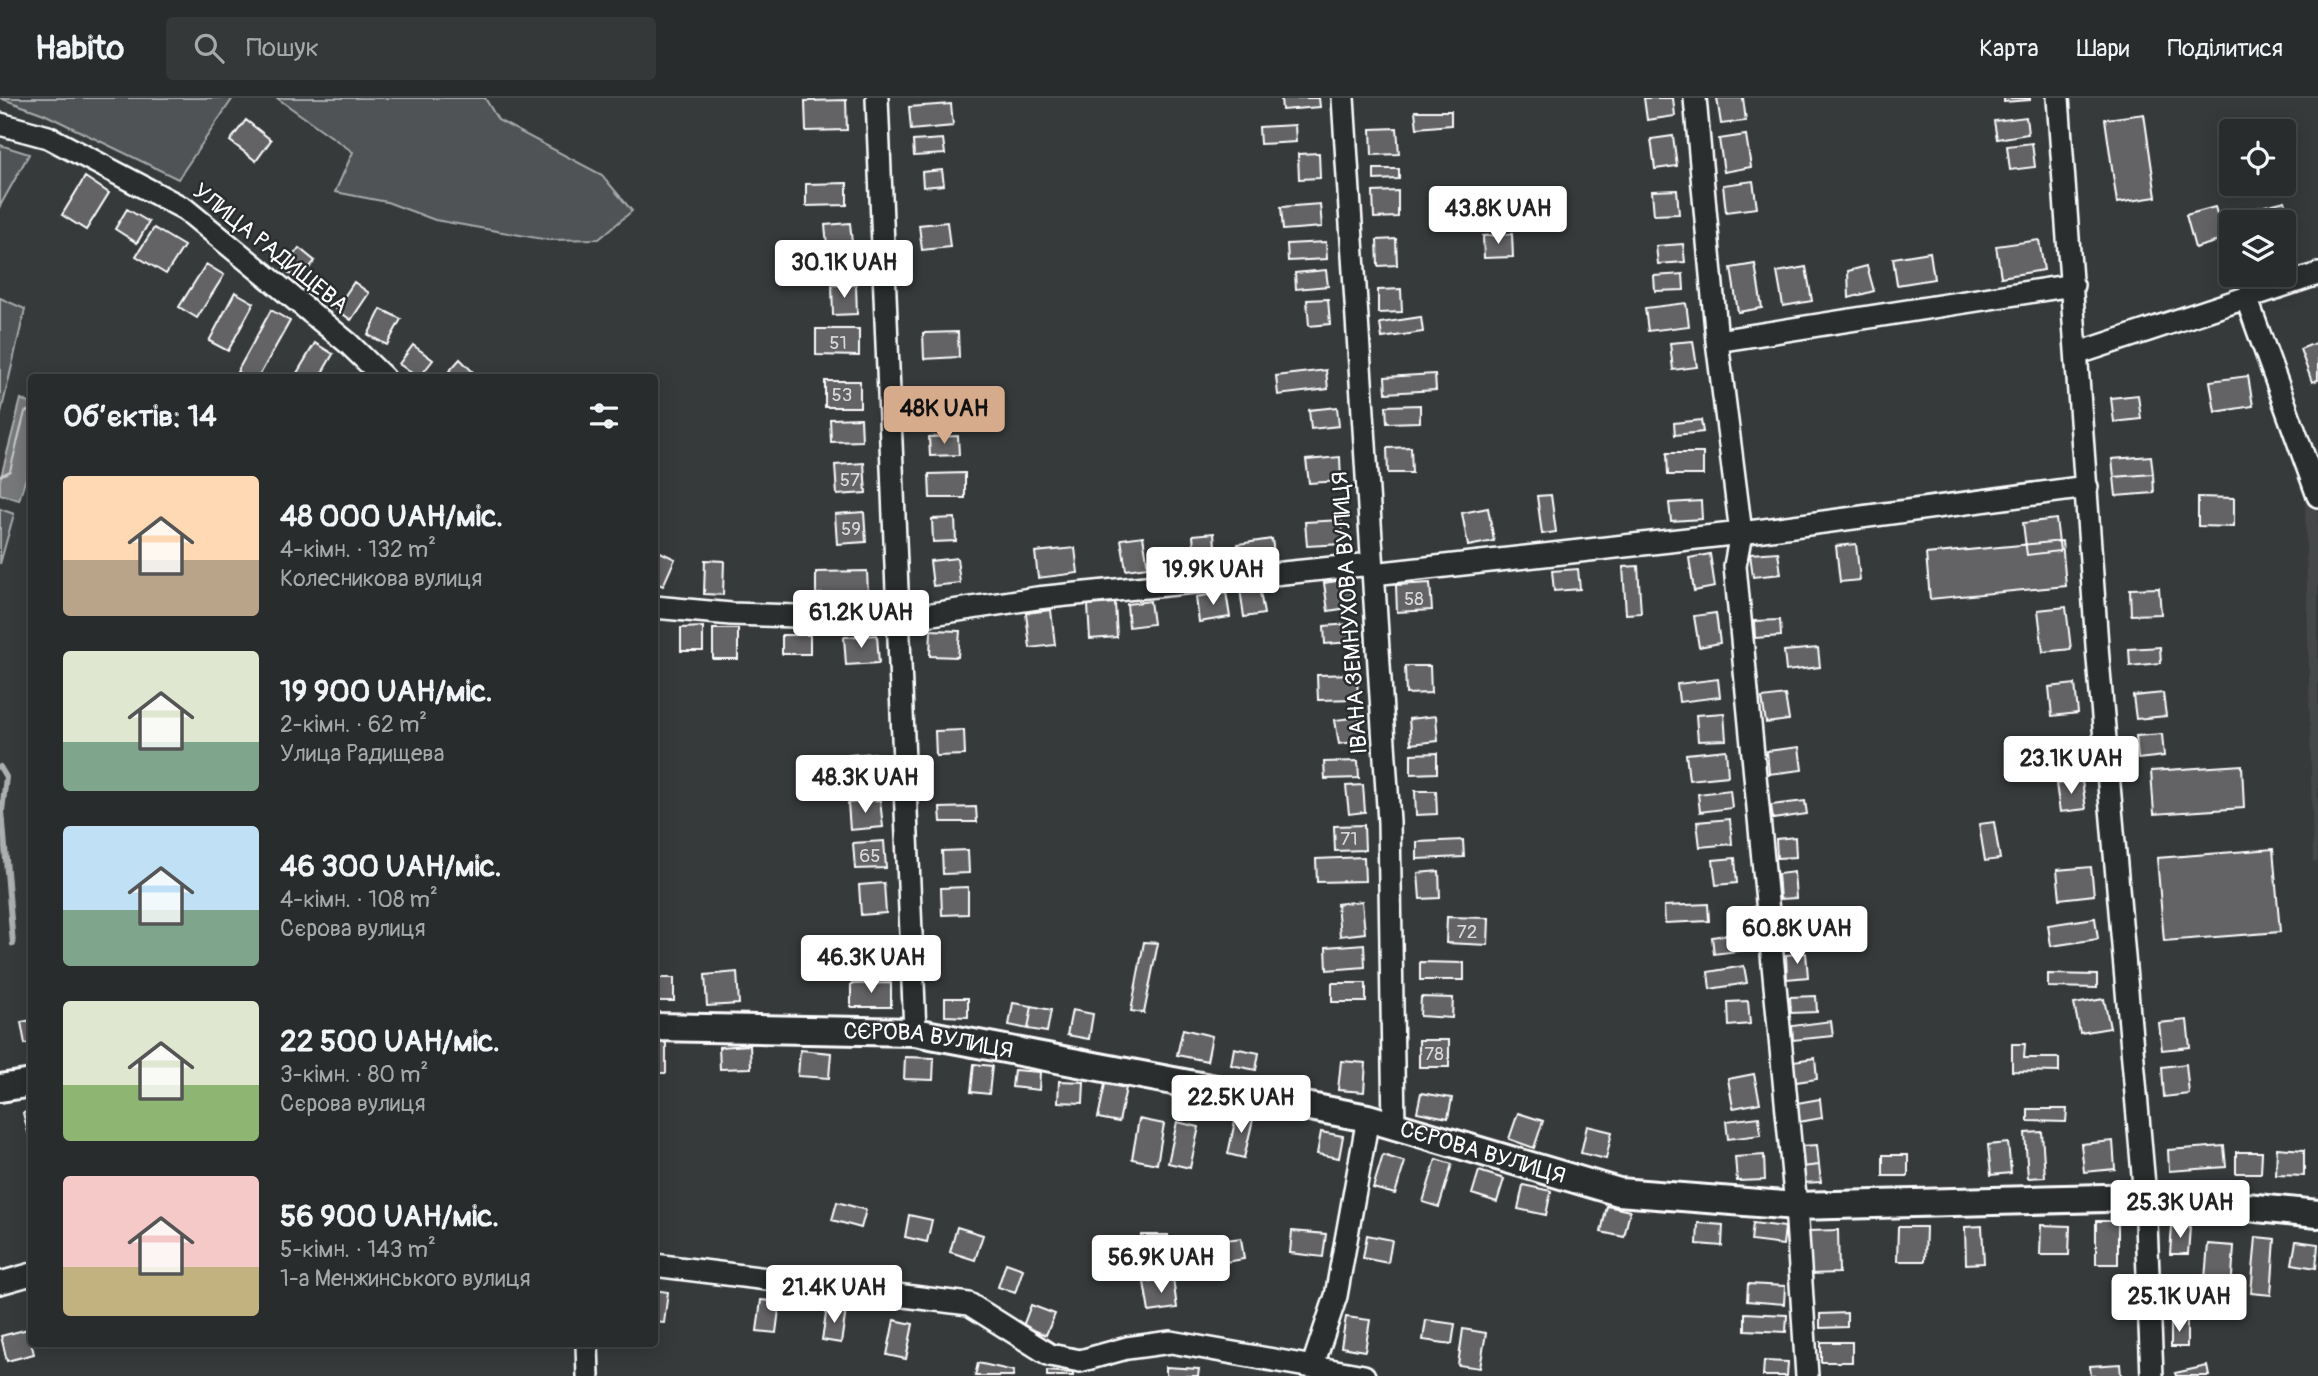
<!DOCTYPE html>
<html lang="uk">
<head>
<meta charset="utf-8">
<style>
  body { margin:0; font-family:Pangolin,sans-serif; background:#353838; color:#f1f3f6; height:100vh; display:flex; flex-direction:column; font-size:26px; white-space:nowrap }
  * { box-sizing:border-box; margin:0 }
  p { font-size:23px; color:#a5a7a9 }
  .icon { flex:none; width:38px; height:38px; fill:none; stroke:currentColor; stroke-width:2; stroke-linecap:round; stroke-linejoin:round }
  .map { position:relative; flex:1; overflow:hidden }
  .side { position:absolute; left:28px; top:276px; width:630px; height:973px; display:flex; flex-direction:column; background:#292c2c; border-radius:7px; box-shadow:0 4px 18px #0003,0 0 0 2px #454848 }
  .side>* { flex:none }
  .buttons { position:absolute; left:2219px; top:21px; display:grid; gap:14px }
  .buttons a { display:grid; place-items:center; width:77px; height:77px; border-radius:7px; background:#292c2c; box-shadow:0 4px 18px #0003,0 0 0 2px #454848; font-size:35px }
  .price { position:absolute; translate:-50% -60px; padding:0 16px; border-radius:7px; background:#fff; color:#222; font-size:23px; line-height:46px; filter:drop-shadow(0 2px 4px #0008) }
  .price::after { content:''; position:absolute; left:50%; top:42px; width:21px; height:16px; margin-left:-10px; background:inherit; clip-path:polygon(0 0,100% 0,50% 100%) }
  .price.selected { background:#d6ab8b; color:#111 }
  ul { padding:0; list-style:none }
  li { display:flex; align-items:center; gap:21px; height:175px; padding:0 35px }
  li span { display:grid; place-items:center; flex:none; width:196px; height:140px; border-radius:7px; color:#555 }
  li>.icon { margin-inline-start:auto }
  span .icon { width:84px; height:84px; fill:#fffc; stroke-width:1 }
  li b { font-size:30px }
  h2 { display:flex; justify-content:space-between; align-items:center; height:84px; padding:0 35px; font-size:30px }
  header { display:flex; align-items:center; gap:42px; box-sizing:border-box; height:98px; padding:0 35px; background:#292c2c; border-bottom:2px solid #454848 }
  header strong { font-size:33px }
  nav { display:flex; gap:38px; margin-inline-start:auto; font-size:24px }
  .search { width:490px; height:63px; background:#353838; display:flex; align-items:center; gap:18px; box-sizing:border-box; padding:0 24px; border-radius:7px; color:#a5a7a9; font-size:26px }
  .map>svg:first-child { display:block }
</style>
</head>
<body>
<header>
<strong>Habito</strong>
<div class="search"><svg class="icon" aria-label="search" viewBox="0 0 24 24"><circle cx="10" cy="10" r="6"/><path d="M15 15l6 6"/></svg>Пошук</div>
<nav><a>Карта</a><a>Шари</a><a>Поділитися</a></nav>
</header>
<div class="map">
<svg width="2318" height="1278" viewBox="0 0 2318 1278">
  <rect width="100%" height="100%" fill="#373a3b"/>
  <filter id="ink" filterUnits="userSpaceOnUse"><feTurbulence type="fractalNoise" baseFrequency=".0143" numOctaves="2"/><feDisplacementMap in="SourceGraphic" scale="14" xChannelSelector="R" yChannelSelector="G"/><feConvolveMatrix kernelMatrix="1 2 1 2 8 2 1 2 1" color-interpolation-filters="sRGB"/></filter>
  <g filter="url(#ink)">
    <path fill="#444748" d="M2318 401V763L2313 764 2305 403Z"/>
    <path fill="#505354" stroke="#a8a9aa" stroke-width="2" d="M0 0H233L178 81 44 16Z
      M277 0H485L498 22 602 77 632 113 599 141 548 142 435 122 387 104 335 94 353 54Z
      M0 47 29 56 0 108Z
      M0 200 25 211 0 319Z
      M0 411 14 416 0 466Z"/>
    <path fill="#767879" stroke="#adaeaf" stroke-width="2" d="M21 301 31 306V364L19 402 0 396V383Z"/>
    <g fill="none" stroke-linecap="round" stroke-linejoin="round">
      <path stroke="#c8c9c9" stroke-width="2" d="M0 378 10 373 25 314 32 311"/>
      <path stroke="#adaeaf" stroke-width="6" d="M0 669 6 679 2 713 13 846"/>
    </g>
    <path fill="#636465" stroke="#fff" stroke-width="2" d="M1281 0H1319L1320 9 1282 12Z
      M1644 0H1673L1675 18 1647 22Z
      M1717 0H1743L1746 23 1721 26Z
      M2004 0H2030V2L2004 4Z
      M846 2 847 32 806 33 805 3Z
      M951 6 953 28 911 32 909 9Z
      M1415 13H1451V27L1417 30Z
      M2144 16 2156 99 2117 105 2105 21Z
      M2026 19 2028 36 1997 41 1994 23Z
      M246 22 271 42 256 63 230 43Z
      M1295 27 1296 44 1260 46 1259 29Z
      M1397 30 1399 56 1372 57 1371 31Z
      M1746 37 1751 69 1724 74 1719 41Z
      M1673 38 1677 68 1655 71 1651 41Z
      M943 41 945 56 914 58 913 43Z
      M2032 45 2035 69 2010 72 2007 48Z
      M1319 55 1320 80 1299 81 1298 56Z
      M1374 71H1399V81L1374 82Z
      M942 72 944 87 923 89 922 74Z
      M85 79 109 95 86 132 62 117Z
      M1753 83 1757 110 1726 114 1723 87Z
      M847 85V107L806 108V86Z
      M1677 92 1679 116 1654 117 1652 93Z
      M1398 93V119L1374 120 1373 94Z
      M2285 103 2293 130 2284 133V124H2261L2257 110Z
      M1320 106 1322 129 1283 132 1281 109Z
      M2215 109 2225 141 2195 150 2186 117Z
      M127 111 149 124 137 145 115 131Z
      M947 124 950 149 922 152 919 127Z
      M850 125 853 155 828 157 825 127Z
      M154 130 184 148 166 176 136 158Z
      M1512 136 1513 159 1484 160 1483 138Z
      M1396 141 1397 167 1378 168 1377 142Z
      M2039 142 2044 172 2001 179 1996 148Z
      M1326 144 1327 161 1288 163 1287 146Z
      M1683 146 1685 164 1658 166 1656 148Z
      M299 150 315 163 299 182 283 170Z
      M1930 154 1934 181 1897 187 1893 160Z
      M206 166 224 177 197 220 179 209Z
      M1755 166 1762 210 1738 214 1731 170Z
      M1867 168 1874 193 1849 200 1848 173Z
      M1806 169 1812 203 1783 208 1777 174Z
      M1326 172 1328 188 1296 191 1295 175Z
      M1683 176 1684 192 1655 193 1654 178Z
      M354 184 369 195 351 222 336 211Z
      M832 187H856L857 216 833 217Z
      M1401 191 1402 214 1378 215V192Z
      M235 194 254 205 228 253 209 243Z
      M1328 201 1330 226 1309 228 1307 202Z
      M1686 205 1689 228 1648 233 1645 210Z
      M381 211 401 221 387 247 368 237Z
      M271 212 290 223 258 280H249L237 274Z
      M1421 219 1423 234 1382 240 1380 225Z
      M816 231H859V258L816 257Z
      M958 234 959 259 924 261 923 235Z
      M1693 243 1697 269 1673 272 1670 245Z
      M2318 244V282L2312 284 2300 251Z
      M315 245 333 256 319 280H294Z
      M413 247 433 262 419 280 399 266Z
      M460 261 477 278 475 280H443Z
      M1326 272 1328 291 1278 297 1276 278Z
      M1435 276 1436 292 1386 295 1385 279Z
      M2248 278 2253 308 2215 314 2210 283Z
      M825 283H860V309H825Z
      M2138 297 2141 321 2114 324 2111 300Z
      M926 298H956V317L927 318Z
      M1420 307V324L1387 325 1386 308Z
      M1337 309 1339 328 1311 331 1309 312Z
      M861 320 862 343 831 344 830 321Z
      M1701 322 1703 334 1675 337 1674 325Z
      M958 338 959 357 930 358 929 339Z
      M1411 349 1412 375H1388L1387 350Z
      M1667 355H1703V377H1668Z
      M2151 358 2153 376 2114 379 2112 361Z
      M1340 359 1341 383 1309 385 1306 362Z
      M864 365 866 395 837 397 835 367Z
      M965 375V400H930L929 376Z
      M2153 376 2154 395 2116 398 2114 379Z
      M1551 397 1556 434 1542 436 1537 398Z
      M2198 399 2234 400V429L2198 428Z
      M1701 403 1702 421 1671 423 1669 405Z
      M1488 410 1494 443 1468 448 1462 415Z
      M864 414 866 444 837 446 835 416Z
      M955 420 956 443 933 444 932 421Z
      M2056 421 2060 453 2027 457 2023 425Z
      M1342 422 1343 446 1307 448 1305 424Z
      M1214 435 1216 461 1195 463 1193 437Z
      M1143 438 1148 469 1126 472 1121 441Z
      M1272 441 1274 456 1240 460 1238 446Z
      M2062 443 2066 488 1930 501 1926 456Z
      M1856 446 1860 482 1840 484 1836 448Z
      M1075 450 1078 475 1038 480 1035 454Z
      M654 451 675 461 663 488 654 484Z
      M1778 454 1781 476 1753 479 1750 456Z
      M1710 456 1715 489 1694 493 1689 460Z
      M957 460 960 485 933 488 930 463Z
      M705 462 724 463 723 497 704 496Z
      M1638 468 1641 515 1626 516 1623 469Z
      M1578 471 1580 491 1554 493 1552 473Z
      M867 473 868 495 816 496V474Z
      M1349 481 1354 509 1328 513 1324 485Z
      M1430 485 1432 512 1397 514 1396 487Z
      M1259 488 1264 516 1244 519 1240 491Z
      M2159 490 2161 516 2131 517 2130 491Z
      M1226 494 1230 519 1199 524 1196 499Z
      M1150 503 1153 526 1129 529 1127 506Z
      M1115 505 1117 539 1090 541 1088 507Z
      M2066 509 2071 551 2043 554 2038 512Z
      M1051 512 1055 547 1030 550 1026 515Z
      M1716 515 1720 545 1699 549 1694 518Z
      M1780 522 1781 538 1755 540 1754 523Z
      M1350 526 1352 544 1325 546 1324 528Z
      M703 529V553H681V530Z
      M713 531H738V561H713Z
      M931 532 960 533 958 559 930 558Z
      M782 537H810V556H782Z
      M877 537 879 565 846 567 844 539Z
      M2160 549 2161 565 2130 568 2129 551Z
      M1818 550 1820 569 1786 573 1784 553Z
      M1405 568H1430L1431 595 1406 596Z
      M1357 576 1358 601 1318 602 1317 577Z
      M1718 581 1720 599 1679 604 1677 586Z
      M2075 586 2078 615 2052 618 2049 589Z
      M2163 595 2166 618 2136 621 2133 598Z
      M1785 597 1789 622 1766 625 1762 600Z
      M1724 615 1726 642 1698 643 1696 617Z
      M1436 618 1438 643 1411 646 1409 621Z
      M1359 619 1362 643 1339 646 1335 622Z
      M964 632 965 657 936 658 935 633Z
      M2162 636 2164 658 2138 661 2136 638Z
      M1799 649 1802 672 1769 676 1767 653Z
      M1726 652 1728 678 1689 682 1686 656Z
      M875 655 878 680 838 684 836 658Z
      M1437 655V675L1411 676V656Z
      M1358 663 1359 680 1325 681 1324 664Z
      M2242 667 2244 710 2154 716 2151 673Z
      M2082 683 2086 711 2060 714 2056 686Z
      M1363 687 1365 714 1349 716 1346 688Z
      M1730 692 1732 710 1700 714 1698 696Z
      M1415 693H1436L1437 716 1416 717Z
      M880 702 883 729 850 732 848 705Z
      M1805 703 1807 716 1773 721 1771 707Z
      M976 709 977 724H941L940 710Z
      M1730 721 1732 746 1700 749 1697 724Z
      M1994 724 2000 761 1985 763 1979 726Z
      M1364 727 1365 752 1335 753 1334 728Z
      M1795 739 1796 759 1777 760 1776 741Z
      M1463 742 1464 759 1417 761V744Z
      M884 743 886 770 855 771 853 745Z
      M2273 751 2280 834 2164 843 2157 760Z
      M968 752 969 775 943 776 942 753Z
      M1364 759 1365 783 1317 784 1316 761Z
      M1735 760 1737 785 1716 787 1713 762Z
      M2091 769 2094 797 2060 801 2057 772Z
      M1439 773 1440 800 1420 801 1418 775Z
      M1794 774 1796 800 1780 801 1778 776Z
      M884 785 886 815 861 817 859 787Z
      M968 789V816L942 817 941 790Z
      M1362 803 1365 835 1340 838 1337 806Z
      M1708 806 1709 823 1665 825 1664 808Z
      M1447 819 1489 820 1488 847 1446 845Z
      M1802 820 1803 840 1785 841 1784 821Z
      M2095 820 2098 841 2051 848 2048 827Z
      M1743 834 1746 852 1714 856 1712 839Z
      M1144 844 1158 845 1144 915 1131 913Z
      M1364 846 1365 869 1327 872 1326 849Z
      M1806 855 1808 879 1787 881 1786 857Z
      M1420 864 1464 865V882H1420Z
      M1744 868 1747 885 1710 891 1708 874Z
      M737 874 739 906 707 908 705 877Z
      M2048 876 2097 877V890L2048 889Z
      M654 880H674V903H654Z
      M891 885V909H851V886Z
      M1332 885H1366V904H1332Z
      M1816 898 1817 914 1791 915 1790 899Z
      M1421 899 1453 900 1452 920 1420 918Z
      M945 900H968V919L945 918Z
      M2104 901 2110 930 2080 935 2074 906Z
      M1748 903 1750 926 1729 928 1728 904Z
      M1013 905 1032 908 1028 931 1009 927Z
      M1032 908 1051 912 1047 934 1028 931Z
      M1072 912 1093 916 1089 941 1067 937Z
      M32 922V945L25 946 21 924Z
      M2187 922 2190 949 2162 952 2159 925Z
      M1831 923 1833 938 1793 942 1792 928Z
      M1183 931 1212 938 1207 963 1177 957Z
      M1419 942H1449V969H1419Z
      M654 945H666V975H654Z
      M2012 946H2025L2024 960H2059V974L2012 973Z
      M750 947 751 970 720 971 719 949Z
      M1234 950 1259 955 1256 972 1231 967Z
      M800 952 831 955 829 980 798 978Z
      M905 959 934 960 933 982 904 981Z
      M1815 960 1817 981 1796 984 1793 963Z
      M1341 963 1366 965 1364 994 1338 992Z
      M974 966 992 968 989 996 971 994Z
      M2186 966 2189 996 2164 999 2162 969Z
      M1014 972 1040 974 1039 992 1012 989Z
      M1754 976 1760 1005 1733 1010 1728 981Z
      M1059 983 1084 984 1083 1005 1058 1004Z
      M1105 986 1126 990 1119 1024 1098 1020Z
      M1421 995 1452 1000 1448 1020 1417 1014Z
      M1820 1001 1822 1020 1799 1024 1797 1005Z
      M2028 1011H2067L2066 1024 2028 1023Z
      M32 1013V1049L23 1015Z
      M1237 1014 1254 1017 1244 1060 1228 1056Z
      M1518 1015 1543 1023 1534 1050 1509 1041Z
      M1759 1019 1761 1037 1728 1041 1726 1023Z
      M1139 1021 1164 1026 1157 1066 1132 1061Z
      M1177 1024 1199 1029 1190 1070 1168 1065Z
      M1587 1028 1612 1034 1606 1061 1581 1055Z
      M1321 1034 1343 1038 1339 1060 1317 1056Z
      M2042 1034 2045 1079 2028 1080 2025 1035Z
      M2113 1043 2115 1071 2084 1074 2081 1046Z
      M2008 1045 2011 1075 1991 1077 1988 1047Z
      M1817 1047 1819 1067 1802 1069 1800 1048Z
      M2224 1048 2226 1069 2169 1073 2168 1052Z
      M2277 1050 2304 1052V1078L2276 1077Z
      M2236 1054H2262L2261 1075H2236Z
      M1383 1057 1405 1064 1395 1096 1373 1090Z
      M1764 1057 1765 1082 1737 1083 1735 1059Z
      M1883 1057H1908V1078H1883Z
      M1436 1061 1452 1066 1439 1109 1423 1104Z
      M1819 1067 1821 1084 1803 1085 1802 1069Z
      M1479 1073 1504 1081 1497 1104 1472 1096Z
      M1523 1087 1551 1093 1546 1117 1518 1111Z
      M837 1104 866 1112 861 1130 832 1122Z
      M1607 1108 1630 1113 1624 1139 1601 1134Z
      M909 1117 932 1122 927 1144 905 1139Z
      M2096 1123H2118V1166H2096Z
      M1698 1125 1723 1127 1722 1148 1697 1146Z
      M1753 1125 1785 1129 1783 1147 1751 1143Z
      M2041 1127 2070 1128 2069 1157H2040Z
      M1982 1128 1984 1165 1966 1166 1965 1129Z
      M2172 1128 2190 1129 2188 1156H2170Z
      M957 1129 983 1137 975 1162 950 1154Z
      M1898 1129H1926L1925 1163H1897Z
      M1838 1132 1839 1175 1811 1176 1809 1133Z
      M1292 1133 1326 1136 1323 1159 1290 1155Z
      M1141 1137H1168V1162H1142Z
      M1367 1137 1392 1142 1388 1165 1363 1160Z
      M2256 1139 2275 1141 2271 1197 2251 1195Z
      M1241 1140 1244 1161 1219 1165 1216 1143Z
      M2296 1143 2318 1146 2316 1170 2292 1166Z
      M2208 1146 2234 1148 2231 1194 2204 1192Z
      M1006 1165 1023 1171 1015 1195 998 1189Z
      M1173 1180 1177 1210 1149 1214 1144 1184Z
      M1748 1186 1785 1188 1784 1206 1747 1203Z
      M654 1192 668 1194 664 1225 654 1224Z
      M761 1202 780 1204 776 1235 757 1233Z
      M1031 1207 1055 1216 1046 1237 1023 1228Z
      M827 1209 846 1212 841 1245 822 1242Z
      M1745 1215 1787 1217 1786 1234 1745 1232Z
      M1847 1215V1229L1820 1230V1216Z
      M1346 1219 1370 1222 1365 1253 1341 1249Z
      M894 1222 913 1226 906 1261 887 1257Z
      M1426 1222 1455 1226 1452 1246 1423 1242Z
      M2171 1222H2187V1249H2171Z
      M28 1231 34 1256 7 1263 1 1238Z
      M1463 1231 1486 1235 1480 1270 1458 1267Z
      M1821 1244H1852V1264H1821Z
      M1764 1263 1788 1264 1787 1278H1763Z
      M978 1265 1014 1273 1013 1278H975Z
      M2120 1266 2121 1278H2091L2090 1268Z
      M2207 1268 2209 1278H2176L2175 1275Z
      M1166 1269 1199 1271 1198 1278H1166Z
      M1047 1273 1073 1275V1278H1047Z"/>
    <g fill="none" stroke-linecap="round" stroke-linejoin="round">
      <g stroke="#fff" stroke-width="26">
        <path id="minor" d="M877 0 915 934
          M1343 0 1389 724 1394 1028
          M1695 0 1717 243 1741 435 1735 468 1796 1108 1807 1278
          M2058 0 2098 561 2145 1099 2152 1278
          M0 26 48 39 185 111 348 245 384 280
          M2246 199 2318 398
          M1717 243 2073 187
          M2079 255 2318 176
          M1373 476 1741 435 2087 389
          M654 509 731 516 900 521 1037 500 1372 466
          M654 1167 969 1206 1050 1257 1080 1263 1127 1250 1171 1244 1364 1278
          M0 1185 32 1176
          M587 1246 588 1278
          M1313 1267 1336 1198 1368 1020"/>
      </g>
      <g stroke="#fff" stroke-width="32">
        <g id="tertiary">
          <path id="s1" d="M654 929 915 934 1368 1020 1619 1094 1796 1108 2145 1099 2318 1116"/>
          <path d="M0 990 32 985"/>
        </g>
      </g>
      <use href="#minor" stroke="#2a2d2e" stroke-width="21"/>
      <use href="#tertiary" stroke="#2a2d2e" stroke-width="26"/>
    </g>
  </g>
  <g text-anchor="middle" stroke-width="5" stroke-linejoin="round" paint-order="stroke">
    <g font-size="19" fill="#d8d8d8">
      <text x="838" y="251">51</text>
      <text x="842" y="303">53</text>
      <text x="850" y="388">57</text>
      <text x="851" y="437">59</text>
      <text x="1414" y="507">58</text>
      <text x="1349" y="747">71</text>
      <text x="870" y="764">65</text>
      <text x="1467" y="840">72</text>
      <text x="1434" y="962">78</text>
    </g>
    <g font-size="23" fill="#fff" stroke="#2a2d2e">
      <text transform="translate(271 150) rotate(39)" y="8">УЛИЦА РАДИЩЕВА</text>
      <text transform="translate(1349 515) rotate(-94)" y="8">ІВАНА ЗЕМНУХОВА ВУЛИЦЯ</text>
      <text dy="8" stroke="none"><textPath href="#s1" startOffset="275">СЄРОВА ВУЛИЦЯ</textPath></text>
      <text dy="8" stroke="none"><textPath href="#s1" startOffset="842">СЄРОВА ВУЛИЦЯ</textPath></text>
    </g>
  </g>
</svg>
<div class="buttons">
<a><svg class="icon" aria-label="locate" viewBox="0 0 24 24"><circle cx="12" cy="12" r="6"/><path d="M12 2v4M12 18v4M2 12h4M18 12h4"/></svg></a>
<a><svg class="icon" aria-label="layers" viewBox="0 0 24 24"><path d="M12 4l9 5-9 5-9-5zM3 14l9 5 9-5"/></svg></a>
</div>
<b class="price" style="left:1498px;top:148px">43.8K UAH</b>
<b class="price" style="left:844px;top:202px">30.1K UAH</b>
<b class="price selected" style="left:944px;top:348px">48K UAH</b>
<b class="price" style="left:1213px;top:509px">19.9K UAH</b>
<b class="price" style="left:861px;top:552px">61.2K UAH</b>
<b class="price" style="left:2071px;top:698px">23.1K UAH</b>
<b class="price" style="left:865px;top:717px">48.3K UAH</b>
<b class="price" style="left:1797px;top:868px">60.8K UAH</b>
<b class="price" style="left:871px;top:897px">46.3K UAH</b>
<b class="price" style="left:1241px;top:1037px">22.5K UAH</b>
<b class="price" style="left:2180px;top:1142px">25.3K UAH</b>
<b class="price" style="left:1161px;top:1197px">56.9K UAH</b>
<b class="price" style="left:834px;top:1227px">21.4K UAH</b>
<b class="price" style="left:2179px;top:1236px">25.1K UAH</b>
<section class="side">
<h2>Об’єктів: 14<svg class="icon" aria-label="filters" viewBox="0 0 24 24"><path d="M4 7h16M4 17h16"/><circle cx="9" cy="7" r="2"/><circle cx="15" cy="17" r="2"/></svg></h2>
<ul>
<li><span style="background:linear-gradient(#ffd9b3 60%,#b9a48a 0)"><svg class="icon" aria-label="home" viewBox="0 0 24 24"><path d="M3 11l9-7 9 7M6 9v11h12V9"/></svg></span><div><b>48 000 UAH/міс.</b><p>4-кімн. · 132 m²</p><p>Колесникова вулиця</p></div></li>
<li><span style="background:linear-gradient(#dfe7d0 65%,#7fa58c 0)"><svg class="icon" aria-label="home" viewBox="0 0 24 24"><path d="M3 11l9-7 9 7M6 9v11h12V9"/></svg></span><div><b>19 900 UAH/міс.</b><p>2-кімн. · 62 m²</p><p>Улица Радищева</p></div></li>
<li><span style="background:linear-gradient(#bfe0f5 60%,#7fa58c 0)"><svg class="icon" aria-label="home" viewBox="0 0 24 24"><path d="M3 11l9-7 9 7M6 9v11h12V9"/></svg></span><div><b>46 300 UAH/міс.</b><p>4-кімн. · 108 m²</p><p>Сєрова вулиця</p></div></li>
<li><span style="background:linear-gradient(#dfe7d0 60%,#8fb573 0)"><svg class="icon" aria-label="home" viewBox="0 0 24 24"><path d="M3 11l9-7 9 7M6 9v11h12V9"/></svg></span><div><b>22 500 UAH/міс.</b><p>3-кімн. · 80 m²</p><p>Сєрова вулиця</p></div></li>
<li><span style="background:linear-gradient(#f6c9c9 65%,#c2b280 0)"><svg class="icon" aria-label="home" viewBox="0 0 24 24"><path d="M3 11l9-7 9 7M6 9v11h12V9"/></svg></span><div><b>56 900 UAH/міс.</b><p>5-кімн. · 143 m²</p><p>1-а Менжинського вулиця</p></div></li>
</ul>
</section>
</div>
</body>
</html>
